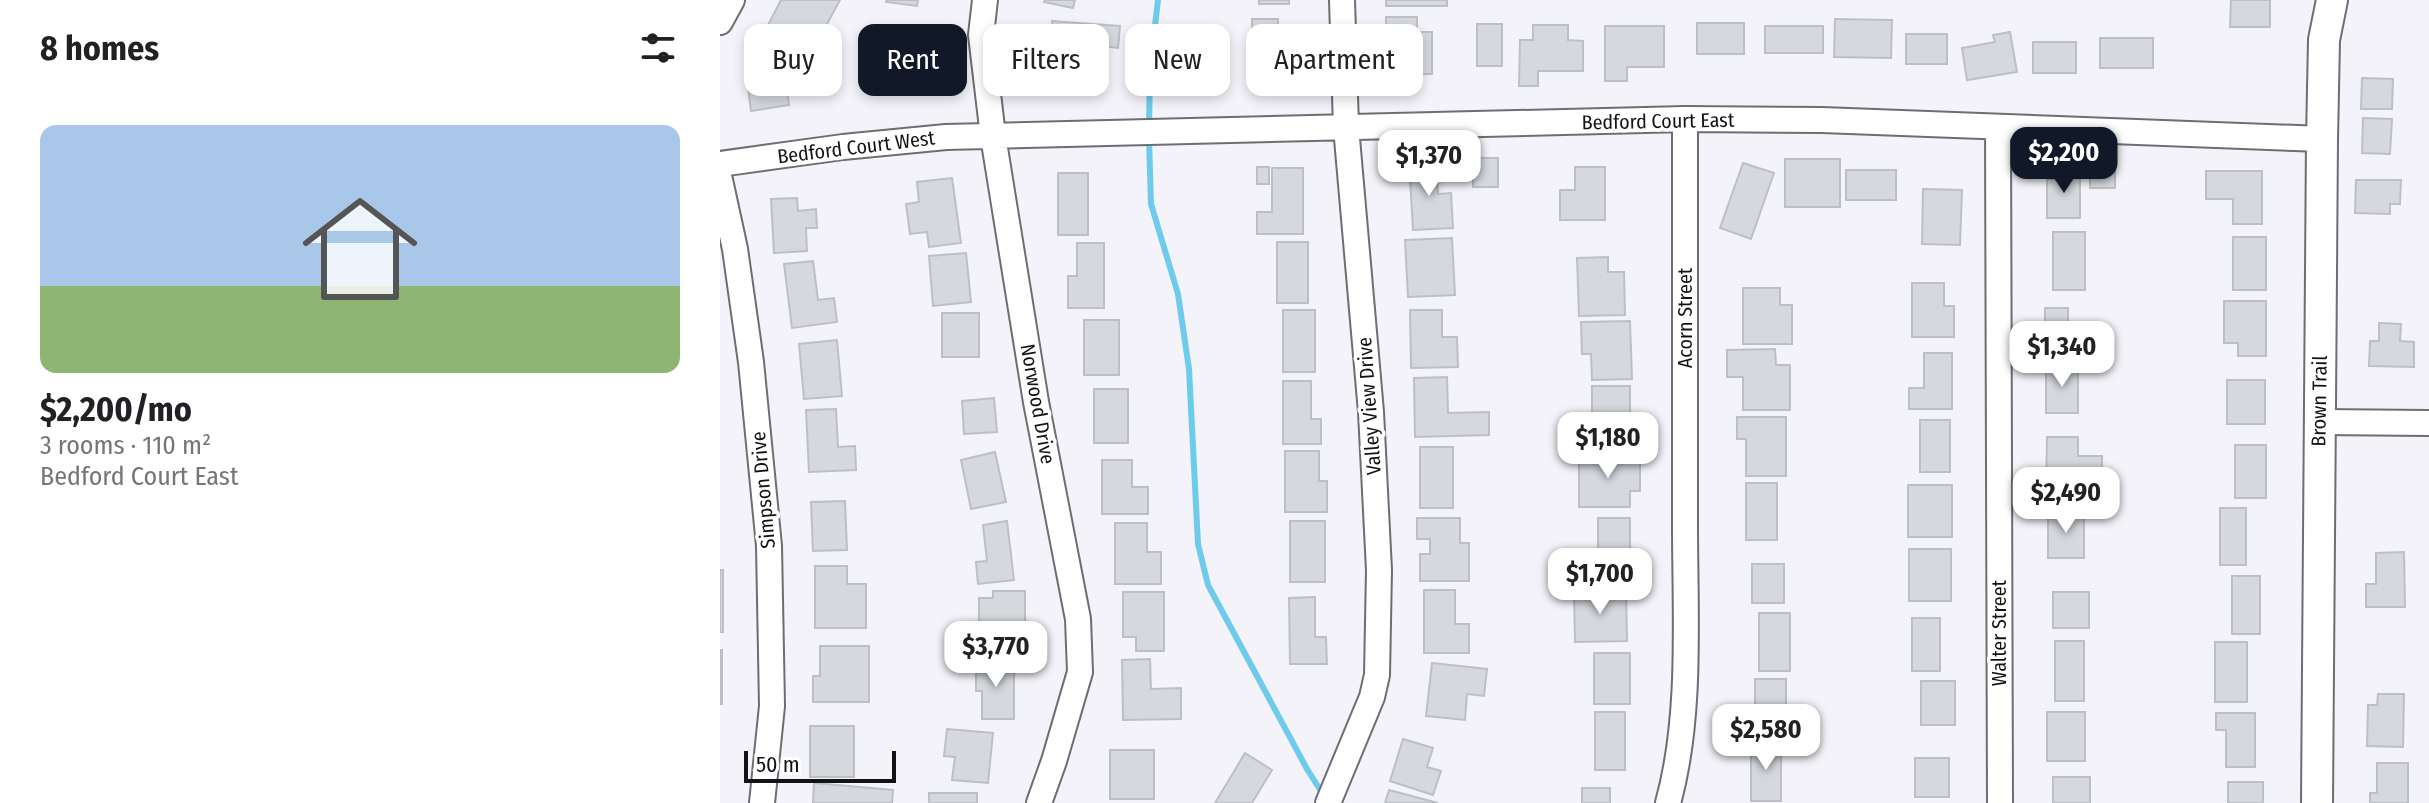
<!DOCTYPE html>
<html lang="en">
<head>
<meta charset="utf-8">
<style>
  body { margin:0; font-family:"Fira Sans Condensed",sans-serif; background:#f6f6f6; color:#202124; height:100vh; display:flex; flex-direction:column; font-size:30px; white-space:nowrap }
  * { box-sizing:border-box; margin:0 }
  p { font-size:26px; color:#757577 }
  .icon { flex:none; width:44px; height:44px; fill:none; stroke:currentColor; stroke-width:2; stroke-linecap:round; stroke-linejoin:round }
  .map { position:relative; flex:1; overflow:hidden }
  .panel { display:flex; flex-direction:column; background:#fff; width:720px }
  .panel>* { flex:none }
  .hud { position:absolute; left:24px; top:24px; width:760px; height:72px; display:flex; gap:16px }
  .scale { position:absolute; left:24px; bottom:20px; width:152px; box-sizing:border-box; padding-left:8px; border:4px solid #131315; border-top:0; font-size:22px; line-height:28px; white-space:nowrap; color:#131315; -webkit-text-stroke:6px #fff; paint-order:stroke }
  .price { position:absolute; translate:-50% -68px; padding:0 18px; border-radius:16px; background:#fff; color:#222; font-size:26px; line-height:52px; filter:drop-shadow(0 2px 4px #0008) }
  .price::after { content:''; position:absolute; left:50%; top:48px; width:24px; height:18px; margin-left:-12px; background:inherit; clip-path:polygon(0 0,100% 0,50% 100%) }
  .price.on { background:#111827; color:#fff }
  ul { padding:0; list-style:none }
  li { display:grid; align-content:center; gap:16px; height:424px; padding:0 40px }
  li+li { border-top:2px solid #e0e0e0 }
  li span { display:grid; place-items:center; height:248px; border-radius:16px; color:#555 }
  li>.icon { margin-inline-start:auto }
  span .icon { width:144px; height:144px; fill:#fffc; stroke-width:1 }
  li b { font-size:34px }
  h2 { display:flex; justify-content:space-between; align-items:center; height:96px; padding:0 40px; font-size:34px }
  .pill { padding:0 28px; border-radius:16px; background:#fff; box-shadow:0 4px 12px #0003; font-size:28px; line-height:72px }
  .pill.on { background:#111827; color:#fff }
  main { display:flex; flex:1; min-height:0 }
  .map>svg:first-child { display:block }
</style>
</head>
<body>
<main>
<section class="panel">
<h2>8 homes<svg class="icon" aria-label="filters" viewBox="0 0 24 24"><path d="M4 7h16M4 17h16"/><circle cx="9" cy="7" r="2"/><circle cx="15" cy="17" r="2"/></svg></h2>
<ul>
<li><span style="background:linear-gradient(#a9c7e8 65%,#8fb573 0)"><svg class="icon" aria-label="home" viewBox="0 0 24 24"><path d="M3 11l9-7 9 7M6 9v11h12V9"/></svg></span><div><b>$2,200/mo</b><p>3 rooms · 110 m²</p><p>Bedford Court East</p></div></li>
</ul>
</section>
<div class="map">
<svg width="1709" height="803" viewBox="0 0 1709 803">
  <rect width="100%" height="100%" fill="#f3f3f9"/>
  <g fill="none" stroke-linecap="round" stroke-linejoin="round">
    <path stroke="#6fcbec" stroke-width="6" d="M429 128 430 69 438 0
      M429 139 431 204 458 294 469 369 478 544 488 585 587 769 604 796"/>
  </g>
  <path fill="#d5d9de" stroke="#bcc0c5" stroke-width="2" d="M61 0H120L101 35 86 28 80 41 48 25Z
    M167 0H198L197 6 166 2Z
    M325 0H355L353 8 324 2Z
    M539 0H569V4H539Z
    M666 0H727V6H666Z
    M1511 0H1550V27H1510Z
    M666 17H697V32H712V74H666Z
    M532 19H558V49H575V78H532Z
    M1115 19 1172 20 1171 58 1114 57Z
    M332 21 400 26 398 48 365 44V69H326V34H332Z
    M977 23H1024V54H977Z
    M757 24H782V66H757Z
    M813 25H848V40L863 41V71H818V86H799L800 40H813Z
    M885 26H944V67H907V81H885Z
    M1045 26H1103V53H1045Z
    M1290 32 1297 72 1247 80 1242 48 1275 42 1273 35Z
    M1186 34H1227V64H1186Z
    M1380 38H1433V68H1380Z
    M204 40 210 80 165 90 160 57 178 54 177 44Z
    M1313 42H1356V73H1313Z
    M80 64 83 87 67 90 69 105 31 111 26 71Z
    M1642 78 1673 79 1672 109H1641Z
    M1643 118 1672 119 1670 154 1642 153Z
    M753 158H778V187H753Z
    M1065 159H1120V207H1065Z
    M689 160H716L718 194 731 193 733 228 693 230Z
    M1023 163 1054 173 1031 239 1000 228Z
    M537 167H549V184H537Z
    M855 167H885V220H840V190H855Z
    M1370 167H1395V188H1370Z
    M552 168H583V234H537V212H552Z
    M1340 168H1360V218H1327V179H1340Z
    M1126 170H1176V200H1126Z
    M1486 171H1542V224H1513V199H1486Z
    M338 173H368V235H338Z
    M232 178 241 243 209 247 207 232 190 234 186 204 199 202 197 182Z
    M1636 180H1681L1680 204H1670V214L1635 213Z
    M1203 189 1242 190 1240 245 1202 244Z
    M77 198 78 211 96 209 97 228H86L87 251 54 253 51 199Z
    M1333 232H1365V290H1333Z
    M1513 237H1546V290H1513Z
    M732 238 735 295 688 297 685 240Z
    M557 242H588V303H557Z
    M357 243H384V308H348V276H357Z
    M246 253 251 302 213 306 209 256Z
    M888 257V272H904L905 315 859 316 857 258Z
    M93 261 98 300 114 298 117 322 72 328 64 264Z
    M1192 283H1224V306H1234V337H1192Z
    M1023 288H1060V305H1072V344H1023Z
    M1504 301H1546V356H1518V343H1504Z
    M1325 308H1348V325H1371V356H1325Z
    M563 310H595V372H563Z
    M690 310H722V337H737L738 367 691 368Z
    M222 313H259V357H222Z
    M364 320H399V375H364Z
    M910 321 912 379 872 380 871 354H862L861 322Z
    M1659 323 1681 324 1680 341 1694 342V367L1649 366 1650 341H1659Z
    M117 340 122 396 84 399 79 344Z
    M1055 349 1056 365H1070V410H1023V377H1007V350Z
    M1204 353H1232V409H1189V388H1204Z
    M1326 365H1358V413H1326Z
    M727 377 728 413 769 412V435L695 437 694 378Z
    M1507 380H1545V424H1507Z
    M563 381H591V419H601V444H563Z
    M872 386H910V443H872Z
    M374 389H408V443H374Z
    M274 398 277 432 244 434 242 401Z
    M116 409 118 447 135 446 136 470 89 472 86 410Z
    M1017 417H1066V476H1026V439H1017Z
    M1200 420H1230V472H1200Z
    M1327 437H1358V456H1382V478L1368 477V495H1326Z
    M1515 445H1546V498H1515Z
    M700 447H733V508H700Z
    M565 451H599V481H607V512H565Z
    M275 452 286 502 251 509 241 460Z
    M859 455H920V491H910V507H859Z
    M382 460H412V487H428V514H382Z
    M1026 483H1057V540H1026Z
    M1188 485H1232V537H1188Z
    M125 501 127 550 93 551 91 502Z
    M1500 508H1526V565H1500Z
    M1328 512H1364V558H1328Z
    M697 518H740V543H749V581H700V554H710V539H697Z
    M878 518H910V576H878Z
    M287 521 294 580 258 584 256 562 267 561 263 525Z
    M570 521H605V582H570Z
    M395 523H427V552H441V584H395Z
    M1189 549H1231V601H1189Z
    M1684 552 1685 607H1646V584H1656V553Z
    M1032 564H1064V603H1032Z
    M95 566H127V584H146V628H95Z
    M0 570H3V632H0Z
    M1512 576H1540V634H1512Z
    M906 589 907 641 855 642 854 590Z
    M704 590H735V624H749V653H704Z
    M273 591H305V651H259V598H273Z
    M403 592H444V651H416V637H403Z
    M1333 592H1369V628H1333Z
    M595 597V637H606L607 664H570L569 598Z
    M1039 613H1070V671H1039Z
    M1192 618H1220V671H1192Z
    M1335 641H1364V701H1335Z
    M1495 642H1527V702H1495Z
    M100 646H149V702H93V676H100Z
    M0 650H2V704H0Z
    M874 653H910V704H874Z
    M430 659 431 689 461 688V719L403 720 402 660Z
    M256 662H294V719H262V691H256Z
    M712 663 767 669 764 696 747 694 745 720 706 716Z
    M1035 679H1066V735H1035Z
    M1201 681H1235V725H1201Z
    M1658 694H1684L1683 747 1647 746 1648 705H1657Z
    M875 712H905V770H875Z
    M1327 712H1365V761H1327Z
    M1496 713H1535V767H1506V730H1496Z
    M90 726H134V777H90Z
    M227 729 273 733 268 783 232 780 235 757 224 756Z
    M683 739 713 748 707 767 721 771 713 795 670 781Z
    M1031 744H1061V801H1031Z
    M390 750H434V799H390Z
    M525 753 552 770 532 803H495Z
    M1195 758H1229V797H1195Z
    M1657 763H1688V803H1650V793H1657Z
    M1333 777H1370V803H1333Z
    M1508 782H1543V803H1508Z
    M94 783 173 790 172 803H93Z
    M862 788H890V803H862Z
    M669 790 718 803H665Z
    M209 793H257V803H209Z"/>
  <g fill="none" stroke-linecap="round" stroke-linejoin="round">
    <g stroke="#6d6e73" stroke-width="28">
      <path id="minor" d="M265 0 261 35 273 136 316 402 358 619 360 672 334 761 319 803
        M0 22 12 0
        M1278 127 1280 803
        M0 164 123 147 226 137 965 119 1102 120 1602 139
        M0 180 15 249 31 362 49 546 52 706 42 803
        M1599 422 1709 423
        M608 803 652 697 657 675 659 570 651 412 626 127 622 0
        M948 803C972 717 965 615 965 525 965 390 965 255 965 119"/>
    </g>
    <g stroke="#6d6e73" stroke-width="34">
      <path id="tertiary" d="M1597 803 1602 139 1604 40 1612 0"/>
    </g>
    <use href="#minor" stroke="#fff" stroke-width="24"/>
    <use href="#tertiary" stroke="#fff" stroke-width="30"/>
  </g>
  <g text-anchor="middle" stroke-width="7" stroke-linejoin="round" paint-order="stroke">
    <g font-size="20" fill="#131315" stroke="#fff">
      <text transform="translate(938 121) rotate(-1)" y="7">Bedford Court East</text>
      <text transform="translate(136 147) rotate(-7)" y="7">Bedford Court West</text>
      <text transform="translate(965 318) rotate(-90)" y="7">Acorn Street</text>
      <text transform="translate(1599 401) rotate(-89)" y="7">Brown Trail</text>
      <text transform="translate(318 404) rotate(80)" y="7">Norwood Drive</text>
      <text transform="translate(649 406) rotate(-94)" y="7">Valley View Drive</text>
      <text transform="translate(43 490) rotate(-95)" y="7">Simpson Drive</text>
      <text transform="translate(1279 633) rotate(-90)" y="7">Walter Street</text>
    </g>
  </g>
</svg>
<div class="scale">50 m</div>
<b class="price on" style="left:1344px;top:195px">$2,200</b>
<b class="price" style="left:709px;top:198px">$1,370</b>
<b class="price" style="left:1342px;top:389px">$1,340</b>
<b class="price" style="left:888px;top:480px">$1,180</b>
<b class="price" style="left:1346px;top:535px">$2,490</b>
<b class="price" style="left:880px;top:616px">$1,700</b>
<b class="price" style="left:276px;top:689px">$3,770</b>
<b class="price" style="left:1046px;top:772px">$2,580</b>
<div class="hud">
<a class="pill">Buy</a>
<a class="pill on">Rent</a>
<a class="pill">Filters</a>
<a class="pill">New</a>
<a class="pill">Apartment</a>
</div>
</div>
</main>
</body>
</html>
